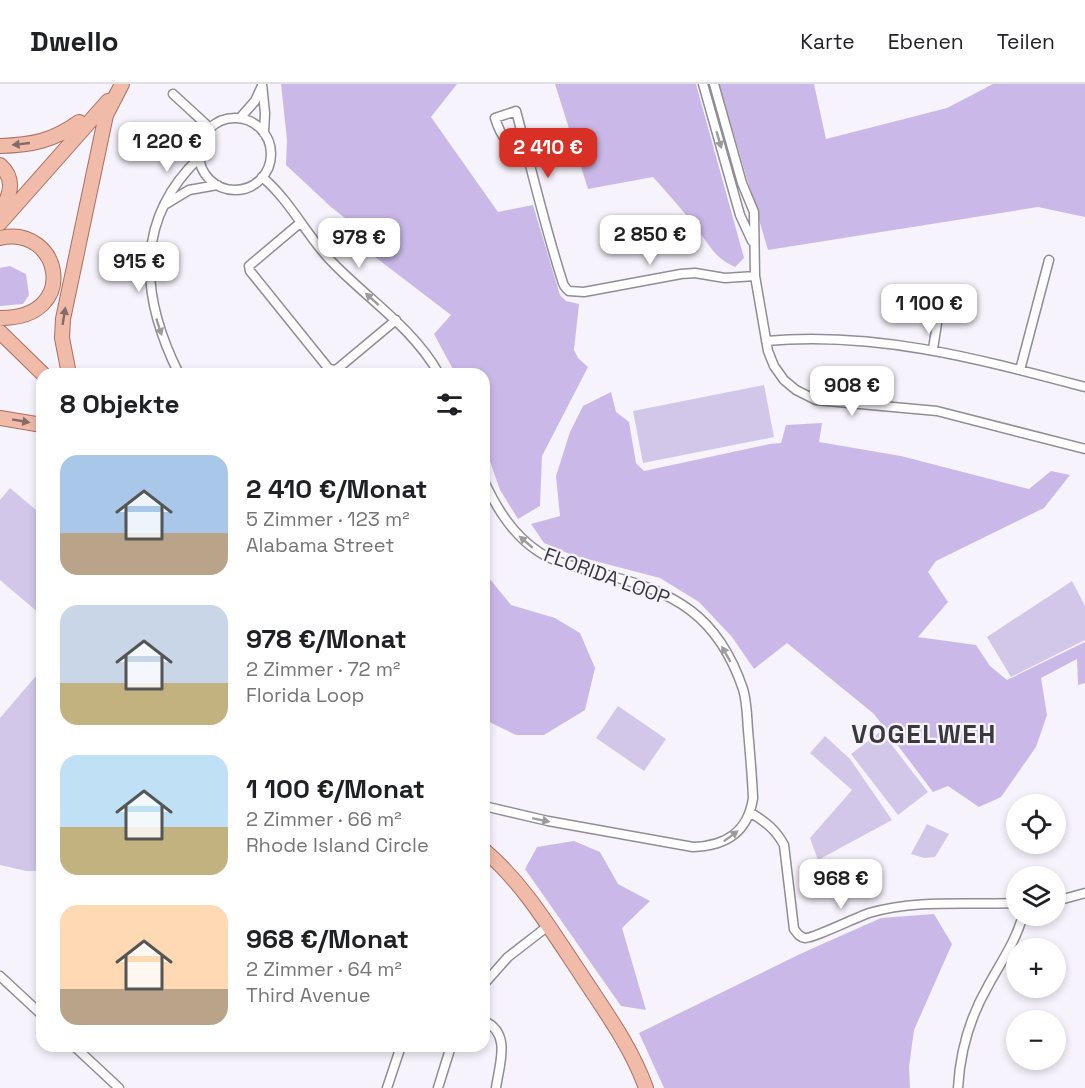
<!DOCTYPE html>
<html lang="de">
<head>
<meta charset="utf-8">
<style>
  body { margin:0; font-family:"Space Grotesk",sans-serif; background:#f6f6f6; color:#202124; height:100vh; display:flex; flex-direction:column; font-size:22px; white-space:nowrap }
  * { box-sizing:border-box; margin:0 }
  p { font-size:20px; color:#757577 }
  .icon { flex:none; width:33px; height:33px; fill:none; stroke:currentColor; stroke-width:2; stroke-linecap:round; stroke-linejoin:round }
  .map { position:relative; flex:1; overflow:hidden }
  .sheet { position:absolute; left:36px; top:284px; width:454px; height:684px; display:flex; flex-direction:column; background:#fff; border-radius:18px; box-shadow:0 3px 9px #0003 }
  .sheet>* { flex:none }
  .controls { position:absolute; left:1006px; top:710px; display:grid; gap:12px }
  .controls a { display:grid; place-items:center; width:60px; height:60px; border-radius:50%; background:#fff; box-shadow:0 3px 9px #0003; font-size:30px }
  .price { position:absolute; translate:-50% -51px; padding:0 14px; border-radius:12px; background:#fff; color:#222; font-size:20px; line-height:39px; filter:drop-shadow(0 2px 3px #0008) }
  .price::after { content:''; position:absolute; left:50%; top:36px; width:18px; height:14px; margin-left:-9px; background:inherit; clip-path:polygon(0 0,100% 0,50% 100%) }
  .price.selected { background:#d93025; color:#fff }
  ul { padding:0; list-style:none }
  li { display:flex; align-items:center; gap:18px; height:150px; padding:0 24px }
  li span { display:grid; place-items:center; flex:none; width:168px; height:120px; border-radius:18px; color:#555 }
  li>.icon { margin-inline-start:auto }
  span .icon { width:72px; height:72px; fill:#fffc; stroke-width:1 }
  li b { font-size:26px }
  h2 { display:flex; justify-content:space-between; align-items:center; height:72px; padding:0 24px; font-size:26px }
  header { display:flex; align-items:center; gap:36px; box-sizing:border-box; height:84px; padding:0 30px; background:#fff; border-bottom:2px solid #e0e0e0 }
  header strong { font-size:28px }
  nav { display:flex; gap:33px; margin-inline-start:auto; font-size:21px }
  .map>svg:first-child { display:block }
</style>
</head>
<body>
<header>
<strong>Dwello</strong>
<nav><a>Karte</a><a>Ebenen</a><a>Teilen</a></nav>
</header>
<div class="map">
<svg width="1085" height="1004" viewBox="0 0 1085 1004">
  <rect width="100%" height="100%" fill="#f7f3fc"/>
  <path fill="#d3c7e9" d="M764 301 774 353 643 379 633 327Z
    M10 404 42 431V527L40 530 0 496V416Z
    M1072 497 1085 522V556L1011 593 987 553Z
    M42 585V787H26L0 781V634Z
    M618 622 666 655 644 687 596 654Z
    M881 647 928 708 898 731 851 670Z
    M825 652 850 675 892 736 818 776 810 754 852 706 810 669Z
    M927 740 949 750 935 773 924 774 911 770Z"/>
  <path fill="#cab9e8" d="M281 0H457L431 33 498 128 533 121 560 211 566 217 579 220 574 266 578 274 588 283 542 372 540 422 518 435 500 406 485 363 484 290 455 289 434 250 451 231 362 163 354 141 331 123 286 81 287 56Z
    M555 0H696L744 174 735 183C714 174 710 161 696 144 683 126 668 110 653 93L588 105Z
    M719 0H814L826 55 947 24 993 0H1085V133L1038 123 768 166Z
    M10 182 26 190 29 211 23 220 0 222V184Z
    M611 308 616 328 629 338 636 379 644 387 770 360 781 359 786 341 822 339 819 358 901 372 1029 405 1051 387 1070 391 1044 424 936 477 928 488 948 518 918 553 976 561 990 582 1007 596 1085 558V599L1078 601 1077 575 1041 594 1047 631 1036 663 1001 713 979 723 948 702 933 708 874 630 787 559 754 585 732 553 699 518 660 494 572 471 544 459 531 440 560 432 556 392 570 348 583 322Z
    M485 489 511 521 555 534 580 549 595 584 585 626 544 651H516L485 636Z
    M574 757 600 768 618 800 650 817 622 844 646 926 621 922 525 785 537 763Z
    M934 830 952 860 914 946 909 983 910 1004H664L639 949 800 870 881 834Z"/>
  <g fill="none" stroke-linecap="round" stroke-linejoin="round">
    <g stroke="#908d95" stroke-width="11">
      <path id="street" d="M262 0 265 29 264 49
        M703 0 740 131 752 157
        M714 0 742 99 754 128 755 192 768 267 774 282 784 296 796 306 816 316 937 327 1085 365
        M173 10 210 44
        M240 34 255 17 261 4
        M199 70a36 36 0 1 1 72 0a36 36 0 1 1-72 0Z
        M527 66C507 62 501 53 495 34L516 27C531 83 544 140 562 196 563 201 565 204 569 207L584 208 681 190 695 189 725 194 755 192
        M262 93C291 117 307 153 333 179 369 216 413 244 439 290
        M166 120 189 106 217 101
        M300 139 249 182 250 187 329 285 336 286 396 236
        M766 257C877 247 979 275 1085 303
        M933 265 941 214
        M1020 286 1049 176
        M179 290C141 214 133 137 199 74
        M484 397C497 425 513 451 539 468 557 480 582 484 603 490 675 508 718 531 743 605 747 618 747 633 748 646 750 669 752 691 753 714 748 748 726 762 693 763L548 737 484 722
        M751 729C766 738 776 746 784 761L794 845C797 849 799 853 805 854 812 855 857 833 869 829 917 815 968 821 1017 819
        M1056 817 1085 809
        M0 892 42 931
        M484 900 508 873 548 842
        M484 937C512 949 499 981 496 1004
        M74 962 119 1004
        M387 1004 401 962
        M438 1004 451 962
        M958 1004C960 968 970 933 988 902 1001 878 1016 857 1023 831"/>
    </g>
    <g stroke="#aa6f5f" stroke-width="16">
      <path id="primary" d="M0 62C32 61 53 57 79 38
        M0 81C15 94 11 110 2 125
        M0 139 108 17
        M0 154C61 140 81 235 0 234
        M0 248 43 290
        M69 290 62 254 63 235 106 31 122 0
        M0 334 42 341
        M484 766C524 800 551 846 580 889 604 926 631 962 646 1004"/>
    </g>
    <use href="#street" stroke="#fff" stroke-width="8"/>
    <use href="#primary" stroke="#f1bbaa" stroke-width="14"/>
  </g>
  <defs><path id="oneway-solid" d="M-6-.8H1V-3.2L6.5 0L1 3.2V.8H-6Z" transform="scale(1.5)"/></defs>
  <g fill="#9c9c9d">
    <use href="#oneway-solid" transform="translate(719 56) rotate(74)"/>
    <use href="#oneway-solid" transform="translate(372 215) rotate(-138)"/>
    <use href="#oneway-solid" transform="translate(159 243) rotate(72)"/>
    <use href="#oneway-solid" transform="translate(526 458) rotate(-139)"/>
    <use href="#oneway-solid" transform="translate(726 570) rotate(-120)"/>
    <use href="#oneway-solid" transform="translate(541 736) rotate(12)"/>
    <use href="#oneway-solid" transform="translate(731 752) rotate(-37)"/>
  </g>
  <g fill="#836c67">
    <use href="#oneway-solid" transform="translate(21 60) rotate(174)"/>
    <use href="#oneway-solid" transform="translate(64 232) rotate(-81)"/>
    <use href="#oneway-solid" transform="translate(21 337) rotate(10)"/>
  </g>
  <g text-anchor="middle" stroke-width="4.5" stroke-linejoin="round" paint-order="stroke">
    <g font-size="20" fill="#39383b" stroke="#f7f3fc">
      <text transform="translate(607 492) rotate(20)" y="7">FLORIDA LOOP</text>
    </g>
    <g font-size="26" font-weight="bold" letter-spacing="1.5" fill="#39383b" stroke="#f7f3fc">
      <text x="924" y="659">VOGELWEH</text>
    </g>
  </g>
</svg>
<div class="controls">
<a><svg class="icon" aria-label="locate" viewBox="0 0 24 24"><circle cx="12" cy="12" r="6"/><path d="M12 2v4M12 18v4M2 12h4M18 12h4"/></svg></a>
<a><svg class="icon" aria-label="layers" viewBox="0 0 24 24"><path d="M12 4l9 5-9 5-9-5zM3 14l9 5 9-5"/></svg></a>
<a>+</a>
<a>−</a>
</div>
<b class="price" style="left:167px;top:89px">1 220 €</b>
<b class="price selected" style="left:548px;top:95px">2 410 €</b>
<b class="price" style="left:650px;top:182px">2 850 €</b>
<b class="price" style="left:359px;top:185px">978 €</b>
<b class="price" style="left:139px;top:209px">915 €</b>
<b class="price" style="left:929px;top:251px">1 100 €</b>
<b class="price" style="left:852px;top:333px">908 €</b>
<b class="price" style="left:841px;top:826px">968 €</b>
<section class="sheet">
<h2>8 Objekte<svg class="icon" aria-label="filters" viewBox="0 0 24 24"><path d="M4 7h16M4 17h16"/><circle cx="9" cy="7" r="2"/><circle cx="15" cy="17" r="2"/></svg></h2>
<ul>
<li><span style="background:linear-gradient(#a9c7e8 65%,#b9a48a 0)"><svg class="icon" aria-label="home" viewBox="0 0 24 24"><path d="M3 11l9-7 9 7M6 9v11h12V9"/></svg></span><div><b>2 410 €/Monat</b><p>5 Zimmer · 123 m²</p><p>Alabama Street</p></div></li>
<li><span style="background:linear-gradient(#c9d6e8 65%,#c2b280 0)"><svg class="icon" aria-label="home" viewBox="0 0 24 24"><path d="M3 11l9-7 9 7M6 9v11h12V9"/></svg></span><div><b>978 €/Monat</b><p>2 Zimmer · 72 m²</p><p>Florida Loop</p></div></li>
<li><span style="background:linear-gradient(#bfe0f5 60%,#c2b280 0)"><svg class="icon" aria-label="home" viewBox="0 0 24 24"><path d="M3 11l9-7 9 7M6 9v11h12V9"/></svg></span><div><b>1 100 €/Monat</b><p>2 Zimmer · 66 m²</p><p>Rhode Island Circle</p></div></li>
<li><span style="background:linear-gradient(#ffd9b3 70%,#b9a48a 0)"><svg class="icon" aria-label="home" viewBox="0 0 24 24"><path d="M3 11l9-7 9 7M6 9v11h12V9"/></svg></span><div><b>968 €/Monat</b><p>2 Zimmer · 64 m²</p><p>Third Avenue</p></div></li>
</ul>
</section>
</div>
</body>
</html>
